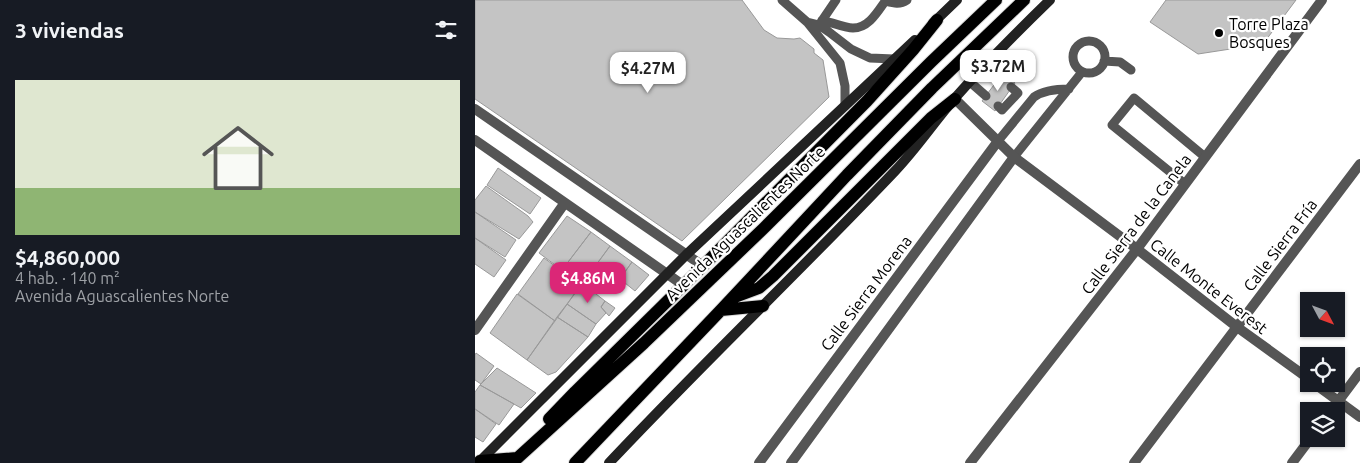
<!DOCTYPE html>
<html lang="es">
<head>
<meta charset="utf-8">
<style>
  body { margin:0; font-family:Ubuntu,sans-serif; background:#242831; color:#f1f3f6; height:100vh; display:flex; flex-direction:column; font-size:19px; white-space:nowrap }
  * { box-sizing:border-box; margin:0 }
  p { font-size:16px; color:#9ea1a6 }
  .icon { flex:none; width:28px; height:28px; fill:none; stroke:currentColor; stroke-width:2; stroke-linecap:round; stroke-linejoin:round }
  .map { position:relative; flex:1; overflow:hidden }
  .side { display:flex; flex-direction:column; background:#171b24; width:475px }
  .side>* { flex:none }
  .needle { width:32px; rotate:131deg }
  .controls { position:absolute; left:825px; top:292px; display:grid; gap:10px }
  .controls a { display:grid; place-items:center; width:45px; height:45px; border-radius:0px; background:#171b24; box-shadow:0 1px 4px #0004; font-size:25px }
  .price { position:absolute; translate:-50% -42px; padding:0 11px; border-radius:10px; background:#fff; color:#222; font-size:16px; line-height:32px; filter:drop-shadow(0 1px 2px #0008) }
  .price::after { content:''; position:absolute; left:50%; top:30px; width:15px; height:11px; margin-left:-8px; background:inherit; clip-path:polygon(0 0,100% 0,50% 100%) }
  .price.current { background:#db2777; color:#fff }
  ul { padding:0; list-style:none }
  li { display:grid; align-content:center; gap:10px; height:265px; padding:0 15px }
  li+li { border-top:1px solid #363941 }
  li span { display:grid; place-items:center; height:155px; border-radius:0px; color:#555 }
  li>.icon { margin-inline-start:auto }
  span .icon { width:90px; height:90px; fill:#fffc; stroke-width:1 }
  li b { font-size:21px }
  h2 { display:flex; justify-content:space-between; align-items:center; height:60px; padding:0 15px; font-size:21px }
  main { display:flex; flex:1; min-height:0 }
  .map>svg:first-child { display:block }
</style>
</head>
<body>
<main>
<section class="side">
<h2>3 viviendas<svg class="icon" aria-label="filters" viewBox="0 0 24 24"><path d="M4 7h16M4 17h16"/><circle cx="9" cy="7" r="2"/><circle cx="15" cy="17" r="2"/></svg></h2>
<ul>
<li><span style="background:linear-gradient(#dfe7d0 70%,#8fb573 0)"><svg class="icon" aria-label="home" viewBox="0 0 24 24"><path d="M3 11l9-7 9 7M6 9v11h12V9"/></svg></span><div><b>$4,860,000</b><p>4 hab. · 140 m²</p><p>Avenida Aguascalientes Norte</p></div></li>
</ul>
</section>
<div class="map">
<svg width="885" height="463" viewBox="0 0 885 463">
  <rect width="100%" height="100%" fill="#fff"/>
  <path fill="#c4c4c4" stroke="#999" d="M0 0H267L289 30 302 38 319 39 325 38 339 49V53L348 60 354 97 207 241 0 99Z
    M691 0H821L788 44 723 54 675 22Z
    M527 74 540 83 520 111 507 101Z
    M23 168 66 198 55 214 12 185Z
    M11 186 53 216 58 222 44 239 0 212V200Z
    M0 212 41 240 30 257 0 238Z
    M92 216 116 232 87 270 64 253Z
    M116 232 135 246 106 285 87 270Z
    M0 238 31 260 19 277 0 264Z
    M135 246 157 262 136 291 114 275Z
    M69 258 106 285 80 321 43 294Z
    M157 262 174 275 160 291 145 279Z
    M107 283 130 301 126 307 131 313 121 324 92 304Z
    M42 294 80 321 52 360 15 333Z
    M130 301 140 308 134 316 126 307Z
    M92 304 121 324 113 337 82 317Z
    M82 317 113 337 81 372 73 375 52 360Z
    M1 353 19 366 6 384 0 380V355Z
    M22 368 61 393 46 408 5 385Z
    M5 385 39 404 24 425 0 409V392Z
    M0 409 21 424 8 442 0 437Z"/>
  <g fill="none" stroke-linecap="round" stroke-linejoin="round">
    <g stroke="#dbdbdb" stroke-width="14">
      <path id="primary" d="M260 297 284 288 298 276 456 118 480 99
        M246 310 288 306
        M74 419 100 392 228 266 392 101 438 50 462 20
        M5 461 42 458
        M37 463 169 343 289 228 456 62 521 0
        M100 463 246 310 372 175 457 88 549 0"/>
    </g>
    <path stroke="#555" stroke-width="9" d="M307 0 332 22 365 63 370 86V106
      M410 1C418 3 425 5 432 0
      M347 20C355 22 371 28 378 28 394 28 403 11 411 0
      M332 22 344 25 354 32 376 49 395 58 419 59
      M344 25 361 0
      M598 57a16 16 0 1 1 32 0a16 16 0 1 1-32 0Z
      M629 61 645 62 656 70
      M510 65 525 77
      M495 82 511 96
      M523 106 527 110 543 93 536 87
      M523 141 559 97C569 90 582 89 594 89
      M539 157 607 72
      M710 184 637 125 659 98 730 157"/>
    <path stroke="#555" stroke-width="10" d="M480 99 539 157 662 249 762 327 834 379
      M0 109 228 266
      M0 140 208 285
      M0 330 89 204
      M840 384 885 417
      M856 411 885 372
      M284 463 523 141
      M316 463 539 157
      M495 463 662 249 847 0
      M659 463 885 164
      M817 463 835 439"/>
    <path stroke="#222" stroke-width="10" d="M458 23 482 0
      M3 463 211 255 440 40
      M134 463C227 364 326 270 420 171 442 148 459 122 480 98 510 64 542 32 575 0"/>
    <use href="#primary" stroke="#000" stroke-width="12"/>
  </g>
  <circle fill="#000" stroke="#fff" stroke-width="2" cx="744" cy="33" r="5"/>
  <g text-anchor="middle" stroke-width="4.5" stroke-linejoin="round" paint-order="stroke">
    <g font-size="16" fill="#000" stroke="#fff" text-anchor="start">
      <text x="754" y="30">Torre Plaza<tspan x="754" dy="18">Bosques</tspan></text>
    </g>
    <g font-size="16" fill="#000" stroke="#fff">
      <text transform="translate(270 223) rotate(-44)" y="6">Avenida Aguascalientes Norte</text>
      <text transform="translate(661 224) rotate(-53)" y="6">Calle Sierra de la Canela</text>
      <text transform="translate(805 245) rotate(-53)" y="6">Calle Sierra Fría</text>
      <text transform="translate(734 286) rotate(38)" y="6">Calle Monte Everest</text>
      <text transform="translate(391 293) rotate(-53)" y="6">Calle Sierra Morena</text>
    </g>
  </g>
</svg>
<div class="controls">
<a><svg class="needle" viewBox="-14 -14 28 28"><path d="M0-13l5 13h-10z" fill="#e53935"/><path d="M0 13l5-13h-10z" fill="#9ea1a6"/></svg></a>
<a><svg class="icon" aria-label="locate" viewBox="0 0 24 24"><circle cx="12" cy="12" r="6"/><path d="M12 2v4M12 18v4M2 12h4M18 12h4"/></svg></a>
<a><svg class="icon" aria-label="layers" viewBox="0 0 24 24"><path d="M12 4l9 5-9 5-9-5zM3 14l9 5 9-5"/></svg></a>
</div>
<b class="price" style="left:523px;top:92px">$3.72M</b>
<b class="price" style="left:173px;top:94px">$4.27M</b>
<b class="price current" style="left:113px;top:304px">$4.86M</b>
</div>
</main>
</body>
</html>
